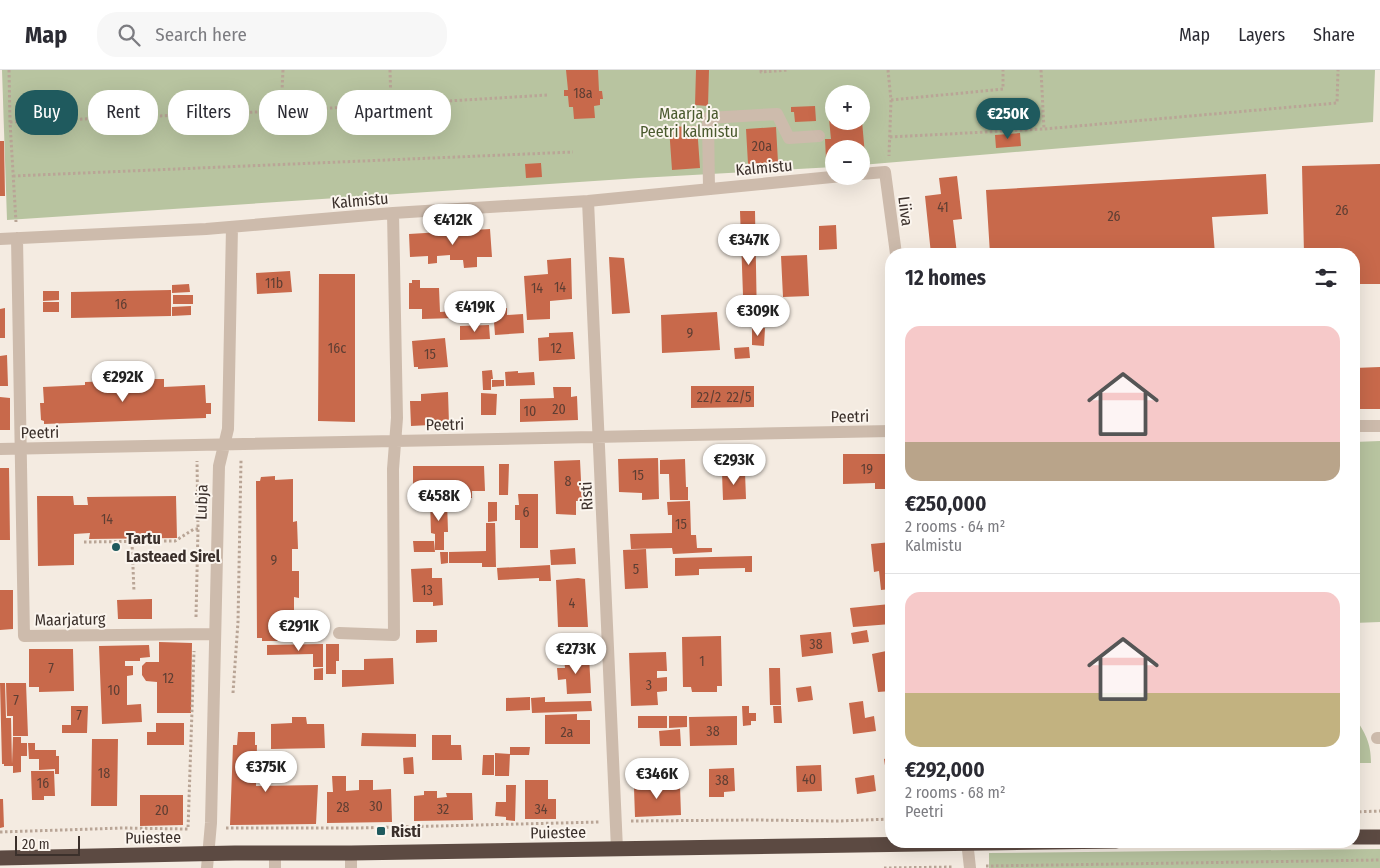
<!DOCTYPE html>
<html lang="en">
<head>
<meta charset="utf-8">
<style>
  body { margin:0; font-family:"Fira Sans Condensed",sans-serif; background:#f7f7f7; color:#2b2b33; height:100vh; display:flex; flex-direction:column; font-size:19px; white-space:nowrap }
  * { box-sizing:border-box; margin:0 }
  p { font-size:16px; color:#7c7c81 }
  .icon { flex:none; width:28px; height:28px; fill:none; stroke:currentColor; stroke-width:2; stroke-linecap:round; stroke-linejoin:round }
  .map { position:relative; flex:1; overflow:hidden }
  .details { position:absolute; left:885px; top:178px; width:475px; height:600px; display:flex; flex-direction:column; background:#fff; border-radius:20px; box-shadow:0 5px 20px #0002 }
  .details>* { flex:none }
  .top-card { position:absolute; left:15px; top:20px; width:475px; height:45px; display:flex; gap:10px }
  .tools { position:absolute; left:825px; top:15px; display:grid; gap:10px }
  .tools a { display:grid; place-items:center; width:45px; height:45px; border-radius:50%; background:#fff; box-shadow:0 5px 20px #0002; font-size:25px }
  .scale { position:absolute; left:15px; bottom:12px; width:65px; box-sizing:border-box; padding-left:5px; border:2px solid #3b302b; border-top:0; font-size:14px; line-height:18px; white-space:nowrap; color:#3b302b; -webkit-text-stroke:4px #fbf5ee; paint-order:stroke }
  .price { position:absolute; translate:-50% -42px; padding:0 11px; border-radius:18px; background:#fff; color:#222; font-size:16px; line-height:32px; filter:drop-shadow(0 1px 2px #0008) }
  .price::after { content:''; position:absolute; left:50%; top:30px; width:15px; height:11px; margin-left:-8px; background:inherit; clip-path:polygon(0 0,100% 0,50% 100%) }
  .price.on { background:#1f5a5e; color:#fff }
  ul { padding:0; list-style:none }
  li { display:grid; align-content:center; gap:10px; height:265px; padding:0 20px }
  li+li { border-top:1px solid #e1e1e2 }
  li span { display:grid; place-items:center; height:155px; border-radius:15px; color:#555 }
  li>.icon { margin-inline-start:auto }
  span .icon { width:90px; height:90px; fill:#fffc; stroke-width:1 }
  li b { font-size:21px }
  h2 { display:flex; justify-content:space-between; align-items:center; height:60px; padding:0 20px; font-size:21px }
  .tag { padding:0 18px; border-radius:20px; background:#fff; box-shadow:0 5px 20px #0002; font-size:18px; line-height:45px }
  .tag.on { background:#1f5a5e; color:#fff }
  header { display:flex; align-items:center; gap:30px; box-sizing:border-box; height:70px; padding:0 25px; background:#fff; border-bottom:1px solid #e1e1e2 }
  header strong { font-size:24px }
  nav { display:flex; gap:28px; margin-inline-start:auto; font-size:18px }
  .search { width:350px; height:45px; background:#f7f7f7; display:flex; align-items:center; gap:12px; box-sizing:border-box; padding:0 18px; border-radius:20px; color:#7c7c81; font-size:19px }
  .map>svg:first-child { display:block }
</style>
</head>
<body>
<header>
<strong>Map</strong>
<div class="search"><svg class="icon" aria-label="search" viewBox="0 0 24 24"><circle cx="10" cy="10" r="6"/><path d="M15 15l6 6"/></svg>Search here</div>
<nav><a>Map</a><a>Layers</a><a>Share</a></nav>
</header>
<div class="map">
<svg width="1380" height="798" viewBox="0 0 1380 798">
  <rect width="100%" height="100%" fill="#f4ebe1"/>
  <path fill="#b8c4a0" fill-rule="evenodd" d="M2 0H1375L1373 52 861 95V79H834V97L639 108 7 150ZM834 24H861V51H834Z
    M1380 371V552L1354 553V372Z
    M1354 646C1365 663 1371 672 1371 693H1354Z
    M1380 779V798H989V783Z"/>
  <path fill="#c8694b" d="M566 0H598L599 21H602L603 29H600V35L594 36 595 48 574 49 573 37H569L568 26H564V20H568Z
    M696 0H709L708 36 695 35Z
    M815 36 816 51 795 52 794 42H791V37Z
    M829 49H834V51H862L865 85 861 86V79H834V88L826 89 825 69H831Z
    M697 56 700 98 672 100 669 57Z
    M776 57 778 92 748 94 746 59Z
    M1020 63 1021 76 996 78 995 65Z
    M0 71H4L5 126H0Z
    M541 93 542 107 526 108 525 94Z
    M1380 94V214H1354V184H1304L1302 96Z
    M1266 104 1268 144 1212 147 1215 184H990L986 120Z
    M957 106 962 149 953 150 957 184H931L925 126 941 124 939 108Z
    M740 141H755L757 253H744Z
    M836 155 837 179 819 180V156Z
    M490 159 492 187H477V197L464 198 463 190H450V185L437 186V193L428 194V186L410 187 409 164Z
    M807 185 809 226 783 227 781 186Z
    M609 187 624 188 630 243 612 244Z
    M571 188 572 229 550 231V249L527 250 524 206 548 204 547 190Z
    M290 201 292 222 257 224 256 203Z
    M319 204H355V352L318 351Z
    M412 210H420V218H439L440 242 455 241V248L422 249V239H409V213H412Z
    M189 214 190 222 172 223V215Z
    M171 220V246L71 248V222Z
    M43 221H59V230L43 231Z
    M173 225H193V234H173Z
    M43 232H59V242H43Z
    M191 236V245L172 246V237Z
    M5 238V268H0V239Z
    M507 238V245L523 244 524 263 495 265 493 239Z
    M717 242 720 280 662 283 661 245Z
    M489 255 490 269 460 270V256Z
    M752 258H765L764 276 752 275Z
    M573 262 575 289 539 291 538 268 549 267V263Z
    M445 268 448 297 418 299V297H414L412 271Z
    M749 277 750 288 735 289 734 278Z
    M7 285 8 316H0V286Z
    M1380 297V339H1354V298Z
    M492 300 493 309H491V320H483L482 301Z
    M518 301V303L534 302 535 315 506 316 505 302Z
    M137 309H164V317L205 315 206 333H211V344H206V348L44 354V351L41 350 40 333H44L43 317 85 315V312L113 311 114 317H137Z
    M492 310H504V316L492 317Z
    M691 316H754V337L691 338Z
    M553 317H571V327L577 326 578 350 520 352V329L554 328Z
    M448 322 449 354 411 356 410 331H421V324Z
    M481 323 497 324 496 345H481Z
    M0 327 10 328V360H0Z
    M843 384H891V414H889L888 419H875V413L843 414Z
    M658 388 659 429 642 430V423L619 422 618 389Z
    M685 389 686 417H688V430H670L669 404H660V390Z
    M580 390 582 431H576V445L556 444 554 391Z
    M499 394H509L508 425H499Z
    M413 396H484L485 421H472V428H461V416L442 417V421H429V426L413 427Z
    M0 398H9L10 470H0Z
    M745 402 746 429 723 430 722 403Z
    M275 406V410L293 409V452L297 451 298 479H292V501H299V528L294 527V568H278V571H262V568H257L256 411H260L261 407Z
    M518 424H538V478H520V450H515V435H519Z
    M37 426H73L74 435H88L87 427 176 426 177 468 89 469 90 463 74 464V495L38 496Z
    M430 430H447L448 462H444V480H435V464L431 463Z
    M690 431 691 465H696L697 478H712V482L673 484 672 478 631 479 630 464 672 463V445H668L667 432Z
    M488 432H497V451L488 452Z
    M486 453H495L496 497H482V493H449V482L486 481Z
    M413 471H434L435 482H414Z
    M891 472V519L881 520 879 501 874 502 871 474Z
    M575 478 576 494 551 495 550 480Z
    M646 479 648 518 625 519 623 480Z
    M440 482H448V493L441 494Z
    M752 486V502H745V498L699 499V505L675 506V488Z
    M550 495 551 511H539V508L498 510 497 498Z
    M432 498V508H442L443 535 433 536V532H413L411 499Z
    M578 508 585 509 588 557H558L556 510Z
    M0 520H13V559L0 560Z
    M152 529V549H118L117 530Z
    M890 534 891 554 853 557 850 538Z
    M416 560H437V572L416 573Z
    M867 560 869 572 853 574 851 563Z
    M831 562 833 583 802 587 800 565Z
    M721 566 722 616H717V622H692L691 617H683L682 567Z
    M159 572 192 573 191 643H157V612L146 611 142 605V596L146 592H159Z
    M323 574V597H313V584L267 585V575Z
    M326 574H339V591H336V604H326Z
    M149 575 150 587 140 588V591H125V596H133V605L127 606V635L141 634 142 652 102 654 99 576Z
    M29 579H73L74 621 39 622V617H29Z
    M891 580V621L878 622 872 584Z
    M666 582 667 601H657V608L667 607V621L657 622 658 635 631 636 629 583Z
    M589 586 591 623 567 624 566 609 558 610 557 598H565L564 588Z
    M393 588 394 614 342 617V600H364V589Z
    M323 598V610H314V599Z
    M769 598H780L781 635H770Z
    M0 613H5L6 648H11L12 694 13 667H21V673H27V686H21V702L13 703V696H4V694H2Z
    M6 613H26L28 666H13V646H7Z
    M811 616 813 630 798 632 796 618Z
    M530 627V640L506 641V628Z
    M545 627V632L591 631 592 641 532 643 531 628Z
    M863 631 865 648 874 646 876 661 853 664 849 633Z
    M71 636H88L87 663H62V655H71Z
    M742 636H749V643H756V651H751V655L743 656Z
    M773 636H781L782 653H774Z
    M577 644V650H590V674H545V645Z
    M638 646H667V658H638Z
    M669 646H687V657L669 658Z
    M737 646V675L690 676 689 647Z
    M292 647H306L307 654H324L325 678 271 679V654L292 653Z
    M156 653H184V675H147V662H156Z
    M680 659 681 676H660L659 661Z
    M891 659V673H889L887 660Z
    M238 662H255V675H257L256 716 318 715 316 754 230 755 233 675H237Z
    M362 663 416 664V677L361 676Z
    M432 665H451V675H461L462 690H432Z
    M92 669H118L117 736H91Z
    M28 673H35V680H56V686H59V704H55V699L39 700V689H29Z
    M510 677H530L529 685H510Z
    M495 683 510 684 509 706H495Z
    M483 685H494V705H482Z
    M413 687 414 704H404L403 688Z
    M891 687V702H886L884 689Z
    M821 695 822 721 797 722 796 696Z
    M734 698 735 721 724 722V727H709V699Z
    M31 701H54L55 726H44V730H32Z
    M874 705 876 721 857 724 855 708Z
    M332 706H346V721L359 720V710H373V720L391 719 392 752 327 753V722H333Z
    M525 710H548V729H556V749H525Z
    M646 710H655L656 717 667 716V713H674L675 717 680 716 681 745 635 747 634 718 646 717Z
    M506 715H516L515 751 506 750V747L495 746 496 732H506Z
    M424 721H437V728L447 727 446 723H472L473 750 414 751V726L424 725Z
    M140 725H183V755L140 756Z
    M0 729H3L4 757 0 758Z"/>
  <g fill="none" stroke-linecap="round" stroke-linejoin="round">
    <path stroke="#b9a596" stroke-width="3" stroke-dasharray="2.5 2.5" stroke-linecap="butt" d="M9 0 10 52 16 152
      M283 0 281 41 548 25
      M390 0 391 34
      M761 0V2L789 0
      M888 0 891 30 889 86
      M1041 0 1044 59
      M891 30 1003 19V0
      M10 52 281 41
      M890 67 1044 59 1337 33 1338 0
      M13 106 573 82
      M84 472 175 471 194 459H198
      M132 472 134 522
      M196 547 198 459 197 391
      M233 623 238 552 241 390
      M1354 742 1380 741
      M631 751 755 750 838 751 891 749
      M226 758H356L600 752
      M0 762 123 758 188 759 194 581
      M986 796 1380 790
      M884 798 954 797"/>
    <path stroke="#cdbbac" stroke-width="12" d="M709 119 708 48 777 44 789 68 819 66
      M1377 668H1380
      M275 798V782
      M351 798V783"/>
    <path stroke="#cdbbac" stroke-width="12" d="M861 104 885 102 896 184
      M588 131 617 779
      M17 168 24 566 214 564
      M0 169 206 159 393 143 588 131 842 106
      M1354 356H1380
      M0 379 891 361
      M339 563 394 565 393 399 397 348 393 143
      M967 771 970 798
      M207 798 211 753 219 396 228 359 232 157"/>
    <path stroke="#5c4a42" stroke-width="15" d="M1354 767H1380
      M0 788 235 783H351L1116 771"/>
  </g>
  <g fill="#1f5a5e" stroke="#fbf5ee" stroke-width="2">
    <circle cx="116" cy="477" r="5"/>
    <rect x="376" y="756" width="10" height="10" rx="2.5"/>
  </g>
  <g text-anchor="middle" stroke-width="4" stroke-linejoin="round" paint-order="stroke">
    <g font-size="14" fill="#5e3e33">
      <text x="583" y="28">18a</text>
      <text x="762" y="81">20a</text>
      <text x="943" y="142">41</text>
      <text x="1342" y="145">26</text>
      <text x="1114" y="151">26</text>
      <text x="274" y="218">11b</text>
      <text x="560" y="222">14</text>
      <text x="537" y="223">14</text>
      <text x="121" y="239">16</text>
      <text x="690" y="268">9</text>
      <text x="337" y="283">16c</text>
      <text x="556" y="283">12</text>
      <text x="430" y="289">15</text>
      <text x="709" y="332">22/2</text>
      <text x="739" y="332">22/5</text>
      <text x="559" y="344">20</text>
      <text x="530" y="346">10</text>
      <text x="867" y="404">19</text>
      <text x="638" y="410">15</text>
      <text x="568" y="416">8</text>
      <text x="526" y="447">6</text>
      <text x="107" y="454">14</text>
      <text x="681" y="459">15</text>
      <text x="274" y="495">9</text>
      <text x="636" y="504">5</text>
      <text x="427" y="525">13</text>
      <text x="572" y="538">4</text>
      <text x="816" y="579">38</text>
      <text x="702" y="596">1</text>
      <text x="51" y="603">7</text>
      <text x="168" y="613">12</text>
      <text x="649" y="620">3</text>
      <text x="114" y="625">10</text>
      <text x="16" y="635">7</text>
      <text x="79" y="650">7</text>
      <text x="713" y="666">38</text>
      <text x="567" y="667">2a</text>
      <text x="104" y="708">18</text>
      <text x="809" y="714">40</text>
      <text x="722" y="715">38</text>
      <text x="43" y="718">16</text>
      <text x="376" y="741">30</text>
      <text x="343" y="742">28</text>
      <text x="443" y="744">32</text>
      <text x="541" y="744">34</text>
      <text x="162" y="745">20</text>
    </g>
    <g font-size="16" fill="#4a5a2e" stroke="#fbf5ee">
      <text x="689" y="49">Maarja ja<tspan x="689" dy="18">Peetri kalmistu</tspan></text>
    </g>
    <g font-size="16" fill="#3b302b" stroke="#fbf5ee">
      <text transform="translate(764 97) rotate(-5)" y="6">Kalmistu</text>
      <text transform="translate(360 130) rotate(-5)" y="6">Kalmistu</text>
      <text transform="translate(906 141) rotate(83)" y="6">Liiva</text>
      <text transform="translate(850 346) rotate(-1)" y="6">Peetri</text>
      <text transform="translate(445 354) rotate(-1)" y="6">Peetri</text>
      <text transform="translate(40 362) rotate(-1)" y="6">Peetri</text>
      <text transform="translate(586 426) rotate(-93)" y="6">Risti</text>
      <text transform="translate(201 432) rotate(-88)" y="6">Lubja</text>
      <text transform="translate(70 549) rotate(-1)" y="6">Maarjaturg</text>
      <text transform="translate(558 762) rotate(-1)" y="6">Puiestee</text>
      <text transform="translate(153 767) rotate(-1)" y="6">Puiestee</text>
    </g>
    <g font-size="16" font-weight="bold" fill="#3b302b" stroke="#fbf5ee" text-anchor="start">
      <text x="126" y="474">Tartu<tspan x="126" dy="18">Lasteaed Sirel</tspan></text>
      <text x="391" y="767">Risti</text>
    </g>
  </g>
</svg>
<div class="tools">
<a>+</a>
<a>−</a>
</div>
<div class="scale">20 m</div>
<b class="price on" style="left:1008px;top:70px">€250K</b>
<b class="price" style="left:453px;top:176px">€412K</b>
<b class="price" style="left:749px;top:196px">€347K</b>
<b class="price" style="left:475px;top:263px">€419K</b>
<b class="price" style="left:758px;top:267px">€309K</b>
<b class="price" style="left:123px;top:333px">€292K</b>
<b class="price" style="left:734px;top:416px">€293K</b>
<b class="price" style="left:439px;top:452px">€458K</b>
<b class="price" style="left:299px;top:582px">€291K</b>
<b class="price" style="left:576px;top:605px">€273K</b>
<b class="price" style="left:266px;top:723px">€375K</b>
<b class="price" style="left:657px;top:730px">€346K</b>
<div class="top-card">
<a class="tag on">Buy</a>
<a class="tag">Rent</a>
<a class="tag">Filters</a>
<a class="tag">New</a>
<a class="tag">Apartment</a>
</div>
<section class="details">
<h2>12 homes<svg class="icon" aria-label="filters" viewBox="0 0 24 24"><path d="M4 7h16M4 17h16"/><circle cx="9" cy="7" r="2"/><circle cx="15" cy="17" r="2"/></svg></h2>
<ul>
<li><span style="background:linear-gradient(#f6c9c9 75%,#b9a48a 0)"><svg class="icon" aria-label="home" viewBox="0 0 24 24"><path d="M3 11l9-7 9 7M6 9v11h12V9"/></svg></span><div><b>€250,000</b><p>2 rooms · 64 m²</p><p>Kalmistu</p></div></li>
<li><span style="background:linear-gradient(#f6c9c9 65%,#c2b280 0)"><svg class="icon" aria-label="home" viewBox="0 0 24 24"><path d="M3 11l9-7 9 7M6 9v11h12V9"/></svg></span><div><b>€292,000</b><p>2 rooms · 68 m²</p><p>Peetri</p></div></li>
</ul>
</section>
</div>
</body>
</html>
